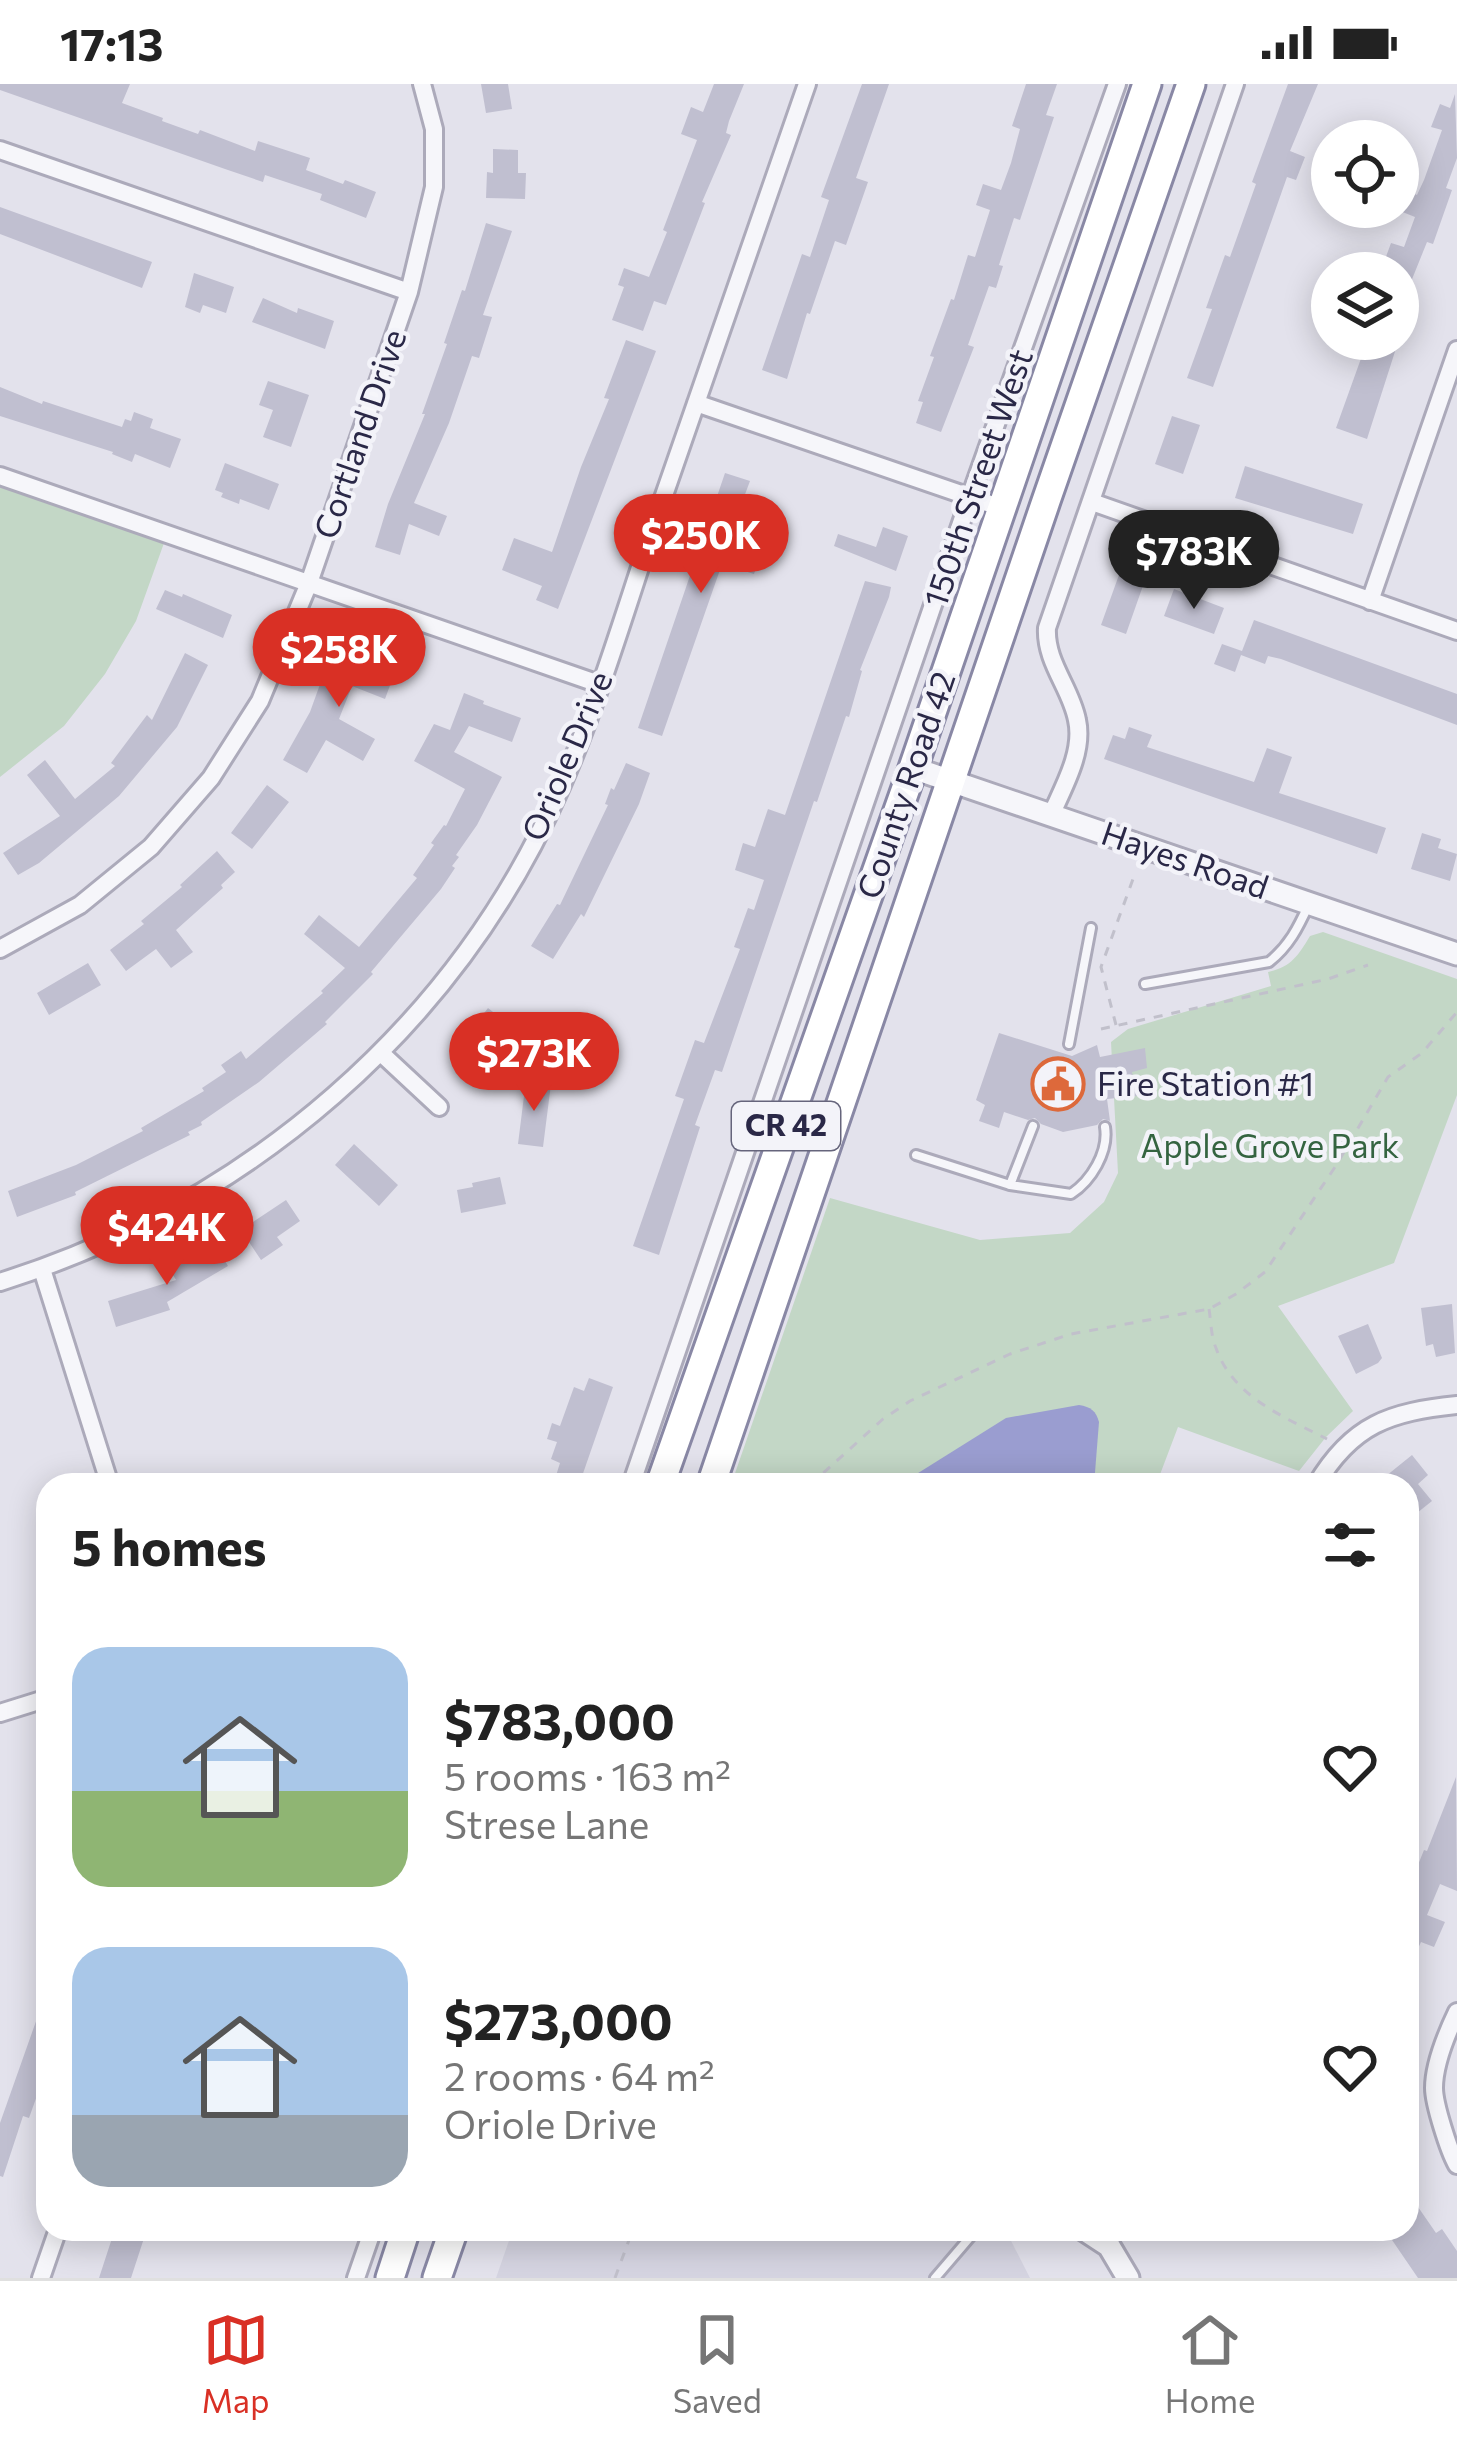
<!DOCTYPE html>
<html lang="en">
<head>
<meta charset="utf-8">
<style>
  body { margin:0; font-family:Commissioner,sans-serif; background:#f2f2f2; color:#222; height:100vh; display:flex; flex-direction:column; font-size:45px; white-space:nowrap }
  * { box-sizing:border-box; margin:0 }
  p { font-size:39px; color:#767676 }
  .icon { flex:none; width:66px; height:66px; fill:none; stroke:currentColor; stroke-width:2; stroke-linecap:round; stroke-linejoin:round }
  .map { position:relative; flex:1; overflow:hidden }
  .side { position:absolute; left:36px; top:1389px; width:1383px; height:768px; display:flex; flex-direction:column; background:#fff; border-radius:36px; box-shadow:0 6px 30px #0003 }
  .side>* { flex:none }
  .buttons { position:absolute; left:1311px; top:36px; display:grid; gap:24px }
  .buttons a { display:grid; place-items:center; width:108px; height:108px; border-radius:50%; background:#fff; box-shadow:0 6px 30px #0003; font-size:60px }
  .price { position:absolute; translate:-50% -102px; padding:0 27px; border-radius:42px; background:#d93025; color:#fff; font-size:39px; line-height:78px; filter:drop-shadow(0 3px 6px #0008) }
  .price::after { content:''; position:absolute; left:50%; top:72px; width:36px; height:27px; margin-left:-18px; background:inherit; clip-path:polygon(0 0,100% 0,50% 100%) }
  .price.current { background:#222; color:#fff }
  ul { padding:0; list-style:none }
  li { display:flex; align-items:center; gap:36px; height:300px; padding:0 36px }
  li span { display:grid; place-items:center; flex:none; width:336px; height:240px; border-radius:36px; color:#555 }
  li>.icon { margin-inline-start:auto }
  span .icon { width:144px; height:144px; fill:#fffc; stroke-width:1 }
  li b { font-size:51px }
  h2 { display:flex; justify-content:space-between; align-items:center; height:144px; padding:0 36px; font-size:51px }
  .status { display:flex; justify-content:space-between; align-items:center; height:84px; padding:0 60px; background:#fff; direction:ltr }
  .status svg { height:33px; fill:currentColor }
  .tabs { display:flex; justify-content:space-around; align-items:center; height:168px; border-top:3px solid #e0e0e0; background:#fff; font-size:33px; color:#767676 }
  .tabs a { display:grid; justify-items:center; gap:6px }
  .tabs .current { color:#d93025 }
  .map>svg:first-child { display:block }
</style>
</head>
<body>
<div class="status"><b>17:13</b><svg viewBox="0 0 49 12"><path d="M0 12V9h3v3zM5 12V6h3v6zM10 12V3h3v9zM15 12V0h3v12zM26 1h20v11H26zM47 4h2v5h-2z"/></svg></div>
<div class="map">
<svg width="1457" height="2194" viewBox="0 0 1457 2194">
  <rect width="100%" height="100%" fill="#e3e2ec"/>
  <path fill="#d5d4e1" d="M513 2145H1005L1030 2194H496Z"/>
  <path fill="#c3d7c6" d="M0 403 164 459 136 537 105 590 64 642 0 693Z
    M1323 848 1457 895V1011L1394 1179 1278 1222 1353 1327 1326 1353 1299 1387 1178 1343 1156 1401H731L830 1114 980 1156 1070 1149 1104 1118 1118 1089 1111 958 1128 945 1271 902 1268 888C1291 883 1298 872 1310 852Z"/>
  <path fill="#9a9dd0" d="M1079 1321C1091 1323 1096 1327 1099 1338L1094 1401H899L1006 1334Z"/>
  <path fill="#c0bfd0" d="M0 0H130L122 19 163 34 162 37 198 50 200 46 255 67 258 57 310 74 306 86 343 100 345 96 376 108 366 134 320 116 322 110 265 91 263 98 225 85 0 6Z
    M481 0H508L512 25 486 29Z
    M714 0H744L729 37 726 49 731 51 702 118 705 119 666 221 654 217 643 247 612 236 624 203 618 201 624 184 649 193 667 148 663 146 697 56 681 50 691 23 703 28Z
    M862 0H889L856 94 868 98 846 161 835 157 810 230 807 229 787 295 762 286 802 170 810 173 829 116 821 113Z
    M1026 0H1057L1046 31 1054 33 1020 136 1014 134 999 181 1003 182 996 204 989 202 968 261 974 263 941 348 916 339 923 318 918 317 934 273 930 272 951 215 954 216 968 171 975 173 990 126 976 121 983 100 1001 106 1011 79 1020 45 1012 42Z
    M1288 0H1318L1290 67 1305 73 1296 96 1287 93 1213 303 1187 294 1212 225 1206 224 1225 171 1230 173 1256 100 1252 98Z
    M1455 10 1457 74 1446 104 1452 106 1433 160 1427 158 1398 230V189H1390L1392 185 1383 181 1391 159 1404 163 1415 133 1400 127 1407 107 1417 111 1424 96 1442 46 1431 43 1440 20 1450 24Z
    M493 65 518 66V89H526L525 115 486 114 487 88 493 89Z
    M0 123 152 178 142 204 0 150Z
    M486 139 512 147 483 231 492 233 479 274 472 272 449 339 414 419 447 432 439 452 409 440 400 471 375 463 388 420 425 330H422L447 260 444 259 462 206 465 207Z
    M194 189 234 203 226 229 203 221 200 229 185 223Z
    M263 214 297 229 298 224 334 237 325 265 252 238Z
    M1368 255H1399L1367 355 1336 344Z
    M626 256 656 267 558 525 536 516 542 502 502 486 514 454 552 468 581 383 609 315 604 314Z
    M268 297 309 311 291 363 263 353 273 326 259 321Z
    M0 303 42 320 43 317 122 343 125 335 131 337 134 328 153 335 150 344 181 355 170 384 135 370 132 378 112 370 113 368 0 332Z
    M1172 332 1200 341 1183 390 1155 380Z
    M225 379 279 400 269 426 240 415 239 420 221 413 223 409 215 406Z
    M1245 382 1363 420 1353 450 1235 414Z
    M725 389 750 397 738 429 751 434 741 464 761 470 754 490 722 480 662 652 638 644Z
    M883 443 908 452 896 487 834 462 838 450 876 463Z
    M1120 488 1145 496 1126 550 1101 541Z
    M865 497 891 503 889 513 860 586 862 587 849 633 846 632 817 718 814 717 722 988 715 986 695 1041 700 1043 659 1171 633 1162 684 1015 675 1012 695 956 704 959 740 865 734 863 748 824 754 826 764 796 735 786 743 759 755 763 768 725 785 731Z
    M1174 505 1224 524 1214 550 1164 532Z
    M165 506 182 513 183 510 232 531 223 554 156 525Z
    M1254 536 1457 610V641L1281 575 1268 572 1265 580 1241 571 1235 588 1214 580 1222 560 1242 567Z
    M339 565 396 585 385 615 352 602 339 635 375 655 363 677 326 656 307 689 283 676 310 628 323 592 328 595Z
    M185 569 208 581 177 643 119 712 39 779 18 791 3 769 60 732 27 691 45 676 75 715 115 682 111 679 147 631 152 636Z
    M464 609 484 617 483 620 521 634 512 658 469 642 454 668 502 693 477 741 456 771 459 773 452 782 455 784 441 805 371 888 373 890 325 938 327 940 259 998 201 1038 202 1041 188 1048 190 1051 75 1108 76 1111 17 1133 8 1107 76 1081 143 1047 141 1044 204 1007 202 1004 226 988 221 981 241 967 246 975 323 909 321 907 345 884 304 850 319 831 359 863 417 794 413 791 434 761 431 759 444 741 446 742 465 705 414 677 434 640 450 646Z
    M1129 643 1152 651 1147 663 1254 698 1267 664 1292 673 1279 709 1386 744 1377 770 1104 675 1113 651 1125 655Z
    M626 679 650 689 639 720 584 833 581 830 553 875 531 862 557 820 560 821 608 721 605 720 611 704 614 706Z
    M267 701 289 718 252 765 231 749Z
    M1422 749 1441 755 1438 764 1457 770 1450 797 1411 785Z
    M217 767 235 788 221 801 223 804 176 846 193 868 171 884 156 865 126 887 110 866 144 840 141 837 182 803 180 801Z
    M88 879 101 901 49 931 37 909Z
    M488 924 517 947 530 932 550 947 541 959 545 962 526 987 472 945Z
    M999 949 1072 972 1097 961 1100 973 1145 964 1147 984 1132 988 1137 1012 1107 1015 1110 1037 1103 1035 1097 1041 1063 1048 1041 1040 1035 1034 1028 1036 1004 1028 999 1044 979 1037 985 1021 976 1016Z
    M526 996 551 1000 543 1063 518 1060Z
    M354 1060 398 1101 379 1122 335 1081Z
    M500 1093 506 1120 461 1129 457 1106 473 1103 472 1099Z
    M286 1116 300 1137 277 1153 283 1161 261 1176 241 1146Z
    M215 1160 228 1182 167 1218 170 1226 116 1243 108 1217 176 1196 170 1186Z
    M1452 1220 1455 1269 1436 1273 1433 1260 1426 1262 1421 1224Z
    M1368 1240 1382 1274 1378 1279 1356 1290 1338 1252Z
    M589 1294 613 1303 579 1401H553L560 1379 551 1375 557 1358 547 1355 552 1339 560 1342 574 1303 584 1307Z
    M1412 1371 1428 1391 1418 1400 1432 1417 1407 1437V1401H1393L1386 1392Z
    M1456 1693 1457 1807 1440 1800 1427 1831 1445 1838 1434 1863 1421 1858 1407 1888V1808L1424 1766 1427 1767Z
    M46 1909 48 1981 29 2034 23 2032 3 2093 0 2092V2039Z
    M1407 2107 1436 2149 1442 2145 1457 2167V2194H1418L1392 2156 1407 2146Z
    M115 2145H147L131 2194H99Z"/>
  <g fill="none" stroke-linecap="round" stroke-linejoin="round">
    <g stroke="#acaaba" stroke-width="14">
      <path id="service" d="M1145 900 1269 878C1289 862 1298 844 1309 820
        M1069 960 1091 844
        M916 1071 1010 1101 1033 1042
        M1010 1101 1071 1110C1091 1097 1109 1068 1105 1043
        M935 2194 977 2145"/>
    </g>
    <g stroke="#acaaba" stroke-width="22">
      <path id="minor" d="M0 66 409 208
        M696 319 1002 424
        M0 392 599 600
        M1092 418 1457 547
        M1370 517 1457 266
        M1052 729C1064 702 1084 667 1077 636 1071 604 1045 578 1047 544L1235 0
        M0 865 80 821 151 763 211 694 260 617 309 499 409 208 434 103V45L422 0
        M381 969 439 1023
        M42 1185 110 1401
        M0 1198C248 1120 456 943 561 703 601 612 629 514 661 420 709 280 758 140 807 0
        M631 1401 970 413 1117 0
        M1316 1401C1352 1340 1390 1328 1457 1321
        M0 1629 48 1614
        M1457 1928C1447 1949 1434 1981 1434 2004 1434 2020 1449 2067 1457 2081
        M41 2194 58 2145
        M356 2194 373 2145"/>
    </g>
    <g stroke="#acaaba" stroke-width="27">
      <path id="tertiary" d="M913 684 1457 870
        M1083 2145 1109 2162
        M1104 2145 1109 2162 1128 2194"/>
    </g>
    <g stroke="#8988a5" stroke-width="33">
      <path id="trunk" d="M660 1401 913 684 1147 0
        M711 1401 1046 417 1191 0
        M390 2194 406 2145
        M437 2194 454 2145"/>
    </g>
    <path stroke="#c1c0cb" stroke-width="3" stroke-dasharray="9 9" stroke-linecap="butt" d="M1116 941 1101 883 1133 795
      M1101 945 1328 895 1368 881
      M1209 1225C1211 1237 1211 1253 1216 1264 1233 1313 1284 1333 1327 1355
      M810 1401 883 1335 910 1317 1010 1270 1071 1250 1209 1225 1236 1210 1265 1188 1337 1080 1388 993 1422 969 1457 928
      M615 2194 633 2145"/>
    <use href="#service" stroke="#f6f6fa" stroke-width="8"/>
    <use href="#minor" stroke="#f6f6fa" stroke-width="16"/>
    <use href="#tertiary" stroke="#f6f6fa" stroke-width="21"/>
    <use href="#trunk" stroke="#fff" stroke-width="27"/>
  </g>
  <defs>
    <g id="civic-ring" transform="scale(2.7)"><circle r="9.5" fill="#f3f3f9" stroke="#dd693b" stroke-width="1.5"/><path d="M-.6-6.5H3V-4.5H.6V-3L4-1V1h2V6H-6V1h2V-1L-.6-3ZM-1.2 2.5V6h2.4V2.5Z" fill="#dd693b"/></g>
  </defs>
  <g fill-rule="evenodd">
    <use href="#civic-ring" x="1058" y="1000"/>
  </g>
  <g text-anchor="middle" stroke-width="9" stroke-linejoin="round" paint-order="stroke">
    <rect fill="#f3f3f9" stroke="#66657c" stroke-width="3" x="732" y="1018" width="108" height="48" rx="9"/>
    <g font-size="30" font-weight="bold" fill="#2a2847">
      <text x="786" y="1052">CR 42</text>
    </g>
    <g font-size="33" fill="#2a2847" stroke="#f3f3f9">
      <text transform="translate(360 350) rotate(-71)" y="12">Cortland Drive</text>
      <text transform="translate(978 394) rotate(-71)" y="12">150th Street West</text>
      <text transform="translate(567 672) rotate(-67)" y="12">Oriole Drive</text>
      <text transform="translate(906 701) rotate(-71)" y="12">County Road 42</text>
      <text transform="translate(1185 776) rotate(19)" y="12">Hayes Road</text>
    </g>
    <g font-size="33" fill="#2a2847" stroke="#f3f3f9" text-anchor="start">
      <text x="1097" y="1012">Fire Station #1</text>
    </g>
    <g font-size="33" fill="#346440" stroke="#f3f3f9">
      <text x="1270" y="1074">Apple Grove Park</text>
    </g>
  </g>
</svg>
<div class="buttons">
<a><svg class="icon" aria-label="locate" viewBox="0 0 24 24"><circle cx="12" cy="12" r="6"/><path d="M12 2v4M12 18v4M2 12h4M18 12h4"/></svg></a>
<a><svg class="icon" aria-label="layers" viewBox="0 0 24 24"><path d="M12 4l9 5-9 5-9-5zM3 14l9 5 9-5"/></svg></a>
</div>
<b class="price" style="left:701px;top:512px">$250K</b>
<b class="price current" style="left:1194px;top:528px">$783K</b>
<b class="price" style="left:339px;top:626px">$258K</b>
<b class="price" style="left:534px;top:1030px">$273K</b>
<b class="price" style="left:167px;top:1204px">$424K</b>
<section class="side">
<h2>5 homes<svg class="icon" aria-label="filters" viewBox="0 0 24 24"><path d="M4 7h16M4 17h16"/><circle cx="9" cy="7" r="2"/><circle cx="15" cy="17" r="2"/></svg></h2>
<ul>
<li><span style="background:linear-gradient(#a9c7e8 60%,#8fb573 0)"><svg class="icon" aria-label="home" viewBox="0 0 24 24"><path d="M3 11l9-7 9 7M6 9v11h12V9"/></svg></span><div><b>$783,000</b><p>5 rooms · 163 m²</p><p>Strese Lane</p></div><svg class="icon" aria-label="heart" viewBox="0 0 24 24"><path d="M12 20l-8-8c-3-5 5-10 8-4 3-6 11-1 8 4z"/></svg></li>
<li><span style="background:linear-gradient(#a9c7e8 70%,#9aa5b1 0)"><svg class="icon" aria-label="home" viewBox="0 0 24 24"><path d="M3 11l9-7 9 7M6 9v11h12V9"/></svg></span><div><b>$273,000</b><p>2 rooms · 64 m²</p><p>Oriole Drive</p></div><svg class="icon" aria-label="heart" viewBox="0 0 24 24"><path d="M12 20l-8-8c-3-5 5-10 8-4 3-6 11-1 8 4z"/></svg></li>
</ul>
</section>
</div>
<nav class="tabs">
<a class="current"><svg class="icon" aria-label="map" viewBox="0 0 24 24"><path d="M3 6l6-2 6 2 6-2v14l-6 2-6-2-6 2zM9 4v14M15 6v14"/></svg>Map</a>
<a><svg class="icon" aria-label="saved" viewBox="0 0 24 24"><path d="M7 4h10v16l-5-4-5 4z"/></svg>Saved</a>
<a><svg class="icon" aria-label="home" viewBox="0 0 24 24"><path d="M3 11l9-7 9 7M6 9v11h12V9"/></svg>Home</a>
</nav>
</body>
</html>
